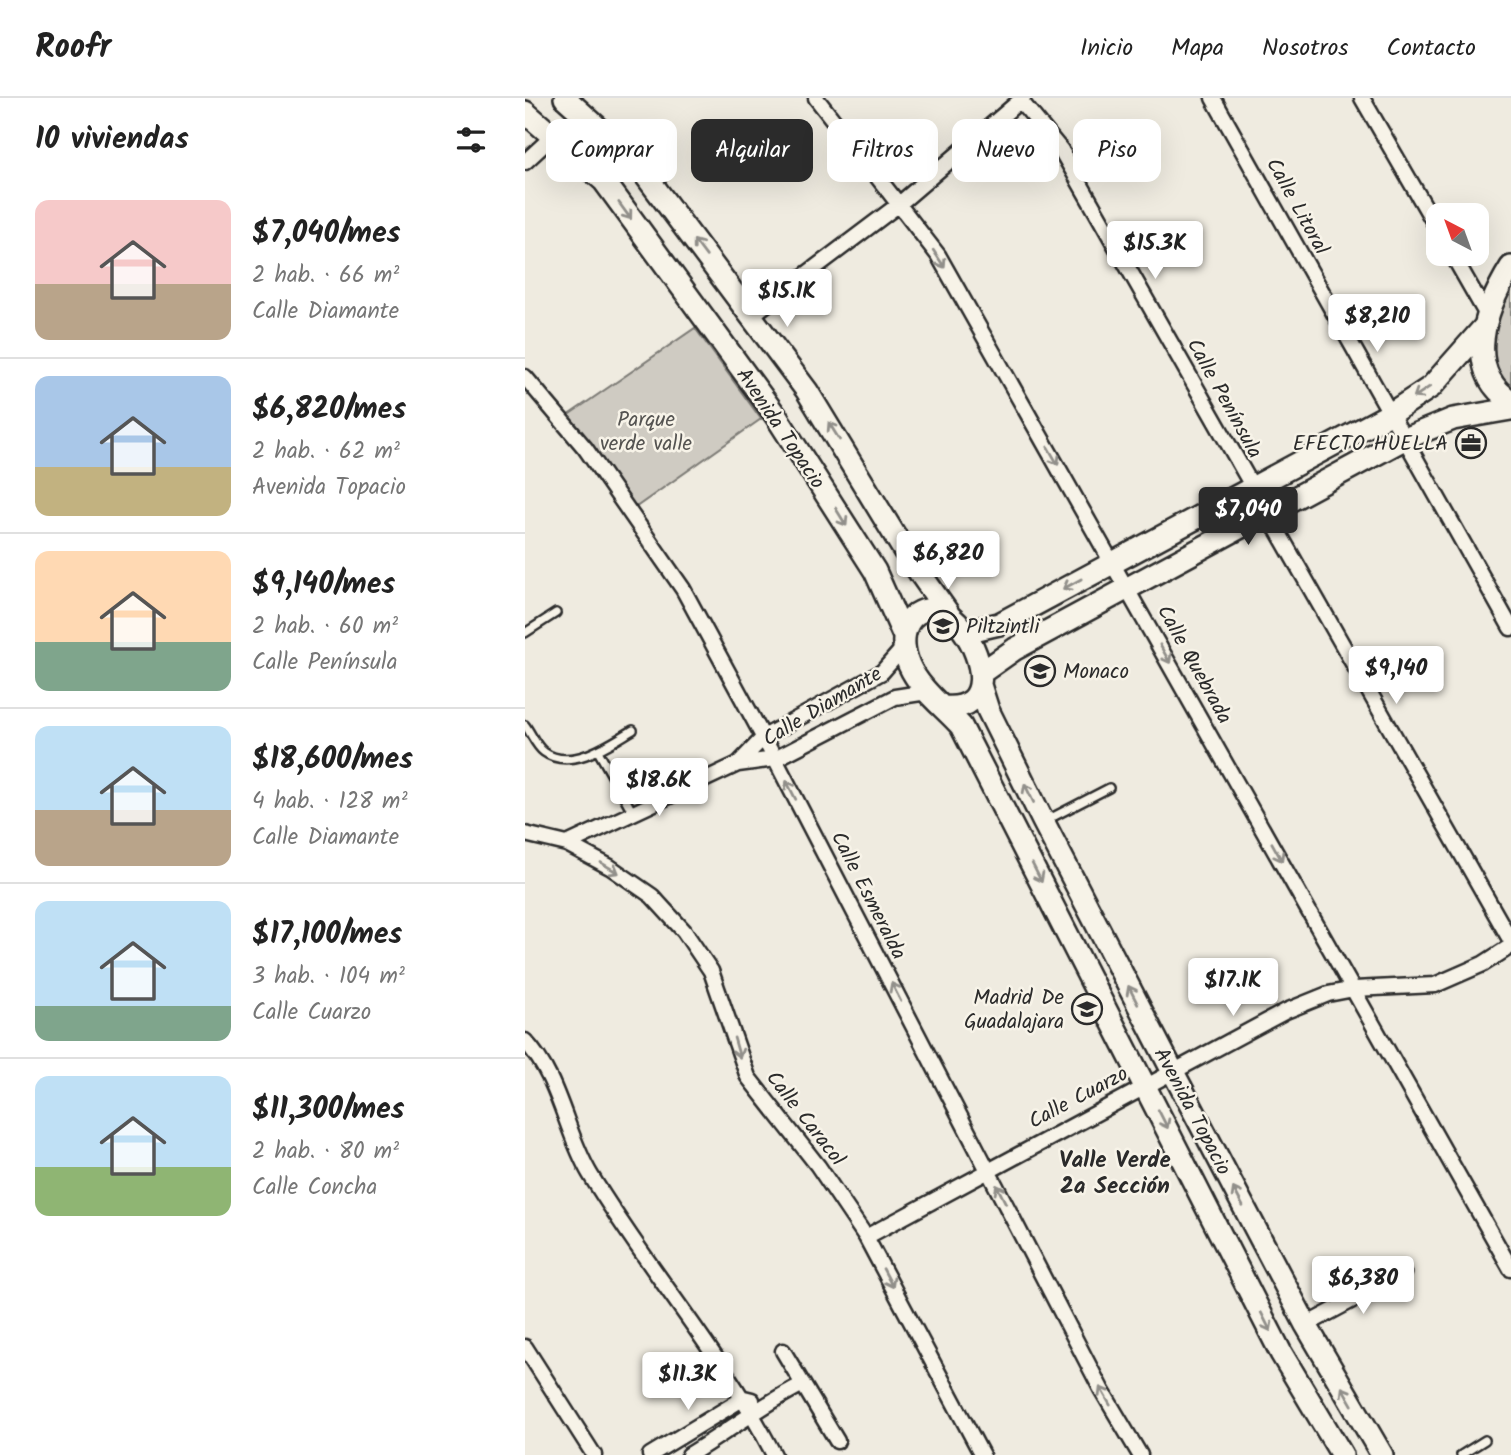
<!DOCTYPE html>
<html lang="es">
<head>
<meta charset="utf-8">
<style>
  body { margin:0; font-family:Kalam,sans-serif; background:#f6f6f6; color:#222; height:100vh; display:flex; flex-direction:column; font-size:26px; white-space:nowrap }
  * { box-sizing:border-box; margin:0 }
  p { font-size:23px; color:#767676 }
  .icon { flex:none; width:38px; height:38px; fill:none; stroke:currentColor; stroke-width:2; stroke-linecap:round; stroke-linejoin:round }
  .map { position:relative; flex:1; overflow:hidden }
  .details { display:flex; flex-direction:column; background:#fff; width:525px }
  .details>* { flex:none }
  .banner { position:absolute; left:21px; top:21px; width:665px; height:63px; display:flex; gap:14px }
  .needle { width:46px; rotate:319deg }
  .tools { position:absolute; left:901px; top:105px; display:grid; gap:14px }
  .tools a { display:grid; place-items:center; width:63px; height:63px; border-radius:14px; background:#fff; box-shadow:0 7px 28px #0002; font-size:35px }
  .price { position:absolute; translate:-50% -60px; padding:0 16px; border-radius:7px; background:#fff; color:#222; font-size:23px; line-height:46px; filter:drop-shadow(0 2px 4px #0008) }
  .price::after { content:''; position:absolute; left:50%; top:42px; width:21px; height:16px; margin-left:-10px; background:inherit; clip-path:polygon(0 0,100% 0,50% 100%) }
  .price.current { background:#2b2b2b; color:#fff }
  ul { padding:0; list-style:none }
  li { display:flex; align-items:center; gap:21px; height:175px; padding:0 35px }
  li+li { border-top:2px solid #e0e0e0 }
  li span { display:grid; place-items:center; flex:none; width:196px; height:140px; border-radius:14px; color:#555 }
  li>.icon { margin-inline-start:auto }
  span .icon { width:84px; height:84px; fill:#fffc; stroke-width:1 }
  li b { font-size:30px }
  h2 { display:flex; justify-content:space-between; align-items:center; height:84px; padding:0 35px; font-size:30px }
  .pill { padding:0 24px; border-radius:14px; background:#fff; box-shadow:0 7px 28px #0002; font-size:24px; line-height:63px }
  .pill.current { background:#2b2b2b; color:#fff }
  header { display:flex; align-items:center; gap:42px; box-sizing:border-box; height:98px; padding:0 35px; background:#fff; border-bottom:2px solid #e0e0e0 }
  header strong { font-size:33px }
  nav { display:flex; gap:38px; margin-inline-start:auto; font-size:24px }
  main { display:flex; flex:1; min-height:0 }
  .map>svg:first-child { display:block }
</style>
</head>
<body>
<header>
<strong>Roofr</strong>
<nav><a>Inicio</a><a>Mapa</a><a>Nosotros</a><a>Contacto</a></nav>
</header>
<main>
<section class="details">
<h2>10 viviendas<svg class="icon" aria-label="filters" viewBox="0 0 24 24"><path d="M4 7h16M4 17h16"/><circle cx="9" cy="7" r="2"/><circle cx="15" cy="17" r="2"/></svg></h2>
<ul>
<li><span style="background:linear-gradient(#f6c9c9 60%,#b9a48a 0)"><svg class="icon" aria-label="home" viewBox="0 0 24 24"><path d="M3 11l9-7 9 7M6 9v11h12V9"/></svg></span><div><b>$7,040/mes</b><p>2 hab. · 66 m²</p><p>Calle Diamante</p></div></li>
<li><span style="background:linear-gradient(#a9c7e8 65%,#c2b280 0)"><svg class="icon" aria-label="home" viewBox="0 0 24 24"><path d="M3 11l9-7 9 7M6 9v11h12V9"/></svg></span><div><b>$6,820/mes</b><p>2 hab. · 62 m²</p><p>Avenida Topacio</p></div></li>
<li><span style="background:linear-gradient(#ffd9b3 65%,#7fa58c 0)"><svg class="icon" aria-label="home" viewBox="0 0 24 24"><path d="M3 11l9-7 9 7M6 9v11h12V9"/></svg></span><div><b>$9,140/mes</b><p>2 hab. · 60 m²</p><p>Calle Península</p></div></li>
<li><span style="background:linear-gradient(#bfe0f5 60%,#b9a48a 0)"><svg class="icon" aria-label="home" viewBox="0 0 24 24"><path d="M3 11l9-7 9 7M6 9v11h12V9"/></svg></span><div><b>$18,600/mes</b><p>4 hab. · 128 m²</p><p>Calle Diamante</p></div></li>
<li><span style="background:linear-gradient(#bfe0f5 75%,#7fa58c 0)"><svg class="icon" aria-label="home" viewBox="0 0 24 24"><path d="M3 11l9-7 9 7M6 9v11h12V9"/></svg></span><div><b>$17,100/mes</b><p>3 hab. · 104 m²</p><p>Calle Cuarzo</p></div></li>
<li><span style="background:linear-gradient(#bfe0f5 65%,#8fb573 0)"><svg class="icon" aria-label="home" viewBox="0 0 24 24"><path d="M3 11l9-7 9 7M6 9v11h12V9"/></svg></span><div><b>$11,300/mes</b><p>2 hab. · 80 m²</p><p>Calle Concha</p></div></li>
</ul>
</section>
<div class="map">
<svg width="986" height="1357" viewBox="0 0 986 1357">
  <rect width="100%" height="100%" fill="#efebe0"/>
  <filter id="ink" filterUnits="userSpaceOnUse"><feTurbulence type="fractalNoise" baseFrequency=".0143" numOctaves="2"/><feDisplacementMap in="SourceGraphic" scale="14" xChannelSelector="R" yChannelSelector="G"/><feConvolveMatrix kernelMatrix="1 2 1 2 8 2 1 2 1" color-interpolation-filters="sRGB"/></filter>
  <g filter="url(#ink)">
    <path fill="#cfcbc2" stroke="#7d7b76" stroke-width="2" d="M986 185V294L968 271 966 232Z
      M170 230 236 321 104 414 39 320Z"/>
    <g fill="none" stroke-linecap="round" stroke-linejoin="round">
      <g stroke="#2b2b2b" stroke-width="12">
        <path id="lane" d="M0 535 31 515
          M0 627C6 635 11 648 19 654 46 674 86 645 108 632
          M73 653 107 713
          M522 722 584 690
          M936 1357 960 1342"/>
      </g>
      <g stroke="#2b2b2b" stroke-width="19">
        <path id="street" d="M291 0 413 157 986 1171
          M688 0 986 530
          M837 0 914 133
          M495 2 536 52 986 843
          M0 64 28 38
          M927 156 963 219
          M226 218 373 107 498 0
          M0 279 60 350 158 491 250 661 576 1291 615 1357
          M213 666 239 639 357 574 379 549
          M0 736 42 746 85 769 127 798 159 833 186 873 223 979 293 1068 341 1139 457 1357
          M42 746 213 666 250 661 370 599 402 594
          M0 943C35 980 40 1034 65 1076 123 1172 198 1257 249 1357
          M341 1139 761 913 803 896 829 891 910 887 958 866 986 848
          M781 1227 878 1175
          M0 1249 69 1357
          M258 1253 312 1343
          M125 1357 219 1300 227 1302
          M164 1357C202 1334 238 1306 278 1286"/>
      </g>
      <g stroke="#2b2b2b" stroke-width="26">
        <path id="secondary" d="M40 0 109 62 282 293 380 454 423 515
          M0 14 79 83 251 318 350 473 378 536
          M986 169C961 209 937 272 986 303
          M440 534 474 526 865 316 906 289 960 228
          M456 575 490 551 879 341 928 321 986 311
          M455 587 463 612 518 723 647 972 781 1227 857 1357
          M419 609C471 613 458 559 438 532 407 489 364 520 384 567 395 592 418 608 436 628L756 1255 817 1357"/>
      </g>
      <use href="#lane" stroke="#f7f3e8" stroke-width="7"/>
      <use href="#street" stroke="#f7f3e8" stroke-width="14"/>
      <use href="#secondary" stroke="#f7f3e8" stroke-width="21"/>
    </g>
    <defs><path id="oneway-shaft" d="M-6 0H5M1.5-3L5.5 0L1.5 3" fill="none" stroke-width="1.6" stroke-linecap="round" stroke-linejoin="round" transform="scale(1.75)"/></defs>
    <g stroke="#918f8a">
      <use href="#oneway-shaft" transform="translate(100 113) rotate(54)"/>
      <use href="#oneway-shaft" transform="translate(175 150) rotate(-127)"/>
      <use href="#oneway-shaft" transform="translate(414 161) rotate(57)"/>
      <use href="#oneway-shaft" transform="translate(897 294) rotate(146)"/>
      <use href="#oneway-shaft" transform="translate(309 333) rotate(-122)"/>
      <use href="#oneway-shaft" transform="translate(528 358) rotate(60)"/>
      <use href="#oneway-shaft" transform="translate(316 419) rotate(58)"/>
      <use href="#oneway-shaft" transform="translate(547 486) rotate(151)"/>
      <use href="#oneway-shaft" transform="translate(640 556) rotate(61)"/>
      <use href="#oneway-shaft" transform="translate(266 692) rotate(-117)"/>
      <use href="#oneway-shaft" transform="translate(504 695) rotate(-116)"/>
      <use href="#oneway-shaft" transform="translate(752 754) rotate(61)"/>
      <use href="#oneway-shaft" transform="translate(85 770) rotate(31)"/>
      <use href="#oneway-shaft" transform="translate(512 775) rotate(63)"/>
      <use href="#oneway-shaft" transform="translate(371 894) rotate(-117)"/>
      <use href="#oneway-shaft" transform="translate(608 897) rotate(-117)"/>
      <use href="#oneway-shaft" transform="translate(212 950) rotate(74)"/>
      <use href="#oneway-shaft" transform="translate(638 1021) rotate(63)"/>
      <use href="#oneway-shaft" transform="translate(476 1096) rotate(-117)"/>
      <use href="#oneway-shaft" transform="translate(713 1099) rotate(-118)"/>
      <use href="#oneway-shaft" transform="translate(363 1180) rotate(62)"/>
      <use href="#oneway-shaft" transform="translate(741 1224) rotate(63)"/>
      <use href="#oneway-shaft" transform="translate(580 1298) rotate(-120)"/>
      <use href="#oneway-shaft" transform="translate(822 1298) rotate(-120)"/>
    </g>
  </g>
  <defs>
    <g id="office-ring" transform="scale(1.575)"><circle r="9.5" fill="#f7f3e8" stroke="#2b2b2b" stroke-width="1.5"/><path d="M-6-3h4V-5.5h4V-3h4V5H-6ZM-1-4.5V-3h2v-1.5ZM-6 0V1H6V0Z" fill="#2b2b2b"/></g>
    <g id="school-ring" transform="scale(1.575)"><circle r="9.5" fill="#f7f3e8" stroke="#2b2b2b" stroke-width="1.5"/><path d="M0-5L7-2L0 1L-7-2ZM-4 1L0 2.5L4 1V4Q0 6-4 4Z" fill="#2b2b2b"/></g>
  </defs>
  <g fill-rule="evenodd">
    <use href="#office-ring" x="946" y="345"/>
    <use href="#school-ring" x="418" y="528"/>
    <use href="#school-ring" x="515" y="573"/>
    <use href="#school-ring" x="562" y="911"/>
  </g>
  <g text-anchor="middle" stroke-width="5" stroke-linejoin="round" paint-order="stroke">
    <g font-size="21" fill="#2b2b2b" stroke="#f7f3e8">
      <text transform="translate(773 108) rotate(61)" y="7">Calle Litoral</text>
      <text transform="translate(700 300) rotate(61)" y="7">Calle Península</text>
      <text transform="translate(256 330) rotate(56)" y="7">Avenida Topacio</text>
      <text transform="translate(670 566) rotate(61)" y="7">Calle Quebrada</text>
      <text transform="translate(297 608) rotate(-31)" y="7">Calle Diamante</text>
      <text transform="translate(344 797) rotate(63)" y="7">Calle Esmeralda</text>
      <text transform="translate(553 999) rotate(-28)" y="7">Calle Cuarzo</text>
      <text transform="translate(668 1013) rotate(62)" y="7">Avenida Topacio</text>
      <text transform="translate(281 1020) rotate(52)" y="7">Calle Caracol</text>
    </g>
    <g font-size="21" fill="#545351" stroke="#f7f3e8">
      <text x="121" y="328">Parque<tspan x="121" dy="24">verde valle</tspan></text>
    </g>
    <g font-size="21" fill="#2b2b2b" stroke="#f7f3e8" text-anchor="end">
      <text x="923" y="352">EFECTO HUELLA</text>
      <text x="441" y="535" text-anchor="start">Piltzintli</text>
      <text x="538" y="580" text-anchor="start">Monaco</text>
      <text x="539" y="906">Madrid De<tspan x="539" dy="24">Guadalajara</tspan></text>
    </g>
    <g font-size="23" font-weight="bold" fill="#2b2b2b" stroke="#f7f3e8">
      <text x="590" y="1069">Valle Verde<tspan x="590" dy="26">2a Sección</tspan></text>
    </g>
  </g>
</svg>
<div class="tools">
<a><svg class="needle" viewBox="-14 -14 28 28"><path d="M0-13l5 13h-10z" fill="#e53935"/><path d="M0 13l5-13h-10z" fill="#767676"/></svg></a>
</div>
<b class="price" style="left:630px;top:183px">$15.3K</b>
<b class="price" style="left:262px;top:231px">$15.1K</b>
<b class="price" style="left:852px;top:256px">$8,210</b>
<b class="price current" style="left:723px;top:449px">$7,040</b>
<b class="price" style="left:423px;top:493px">$6,820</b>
<b class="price" style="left:871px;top:608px">$9,140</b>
<b class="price" style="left:134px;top:720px">$18.6K</b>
<b class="price" style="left:708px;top:920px">$17.1K</b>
<b class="price" style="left:838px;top:1218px">$6,380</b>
<b class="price" style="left:163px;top:1314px">$11.3K</b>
<div class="banner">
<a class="pill">Comprar</a>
<a class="pill current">Alquilar</a>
<a class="pill">Filtros</a>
<a class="pill">Nuevo</a>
<a class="pill">Piso</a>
</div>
</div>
</main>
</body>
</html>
